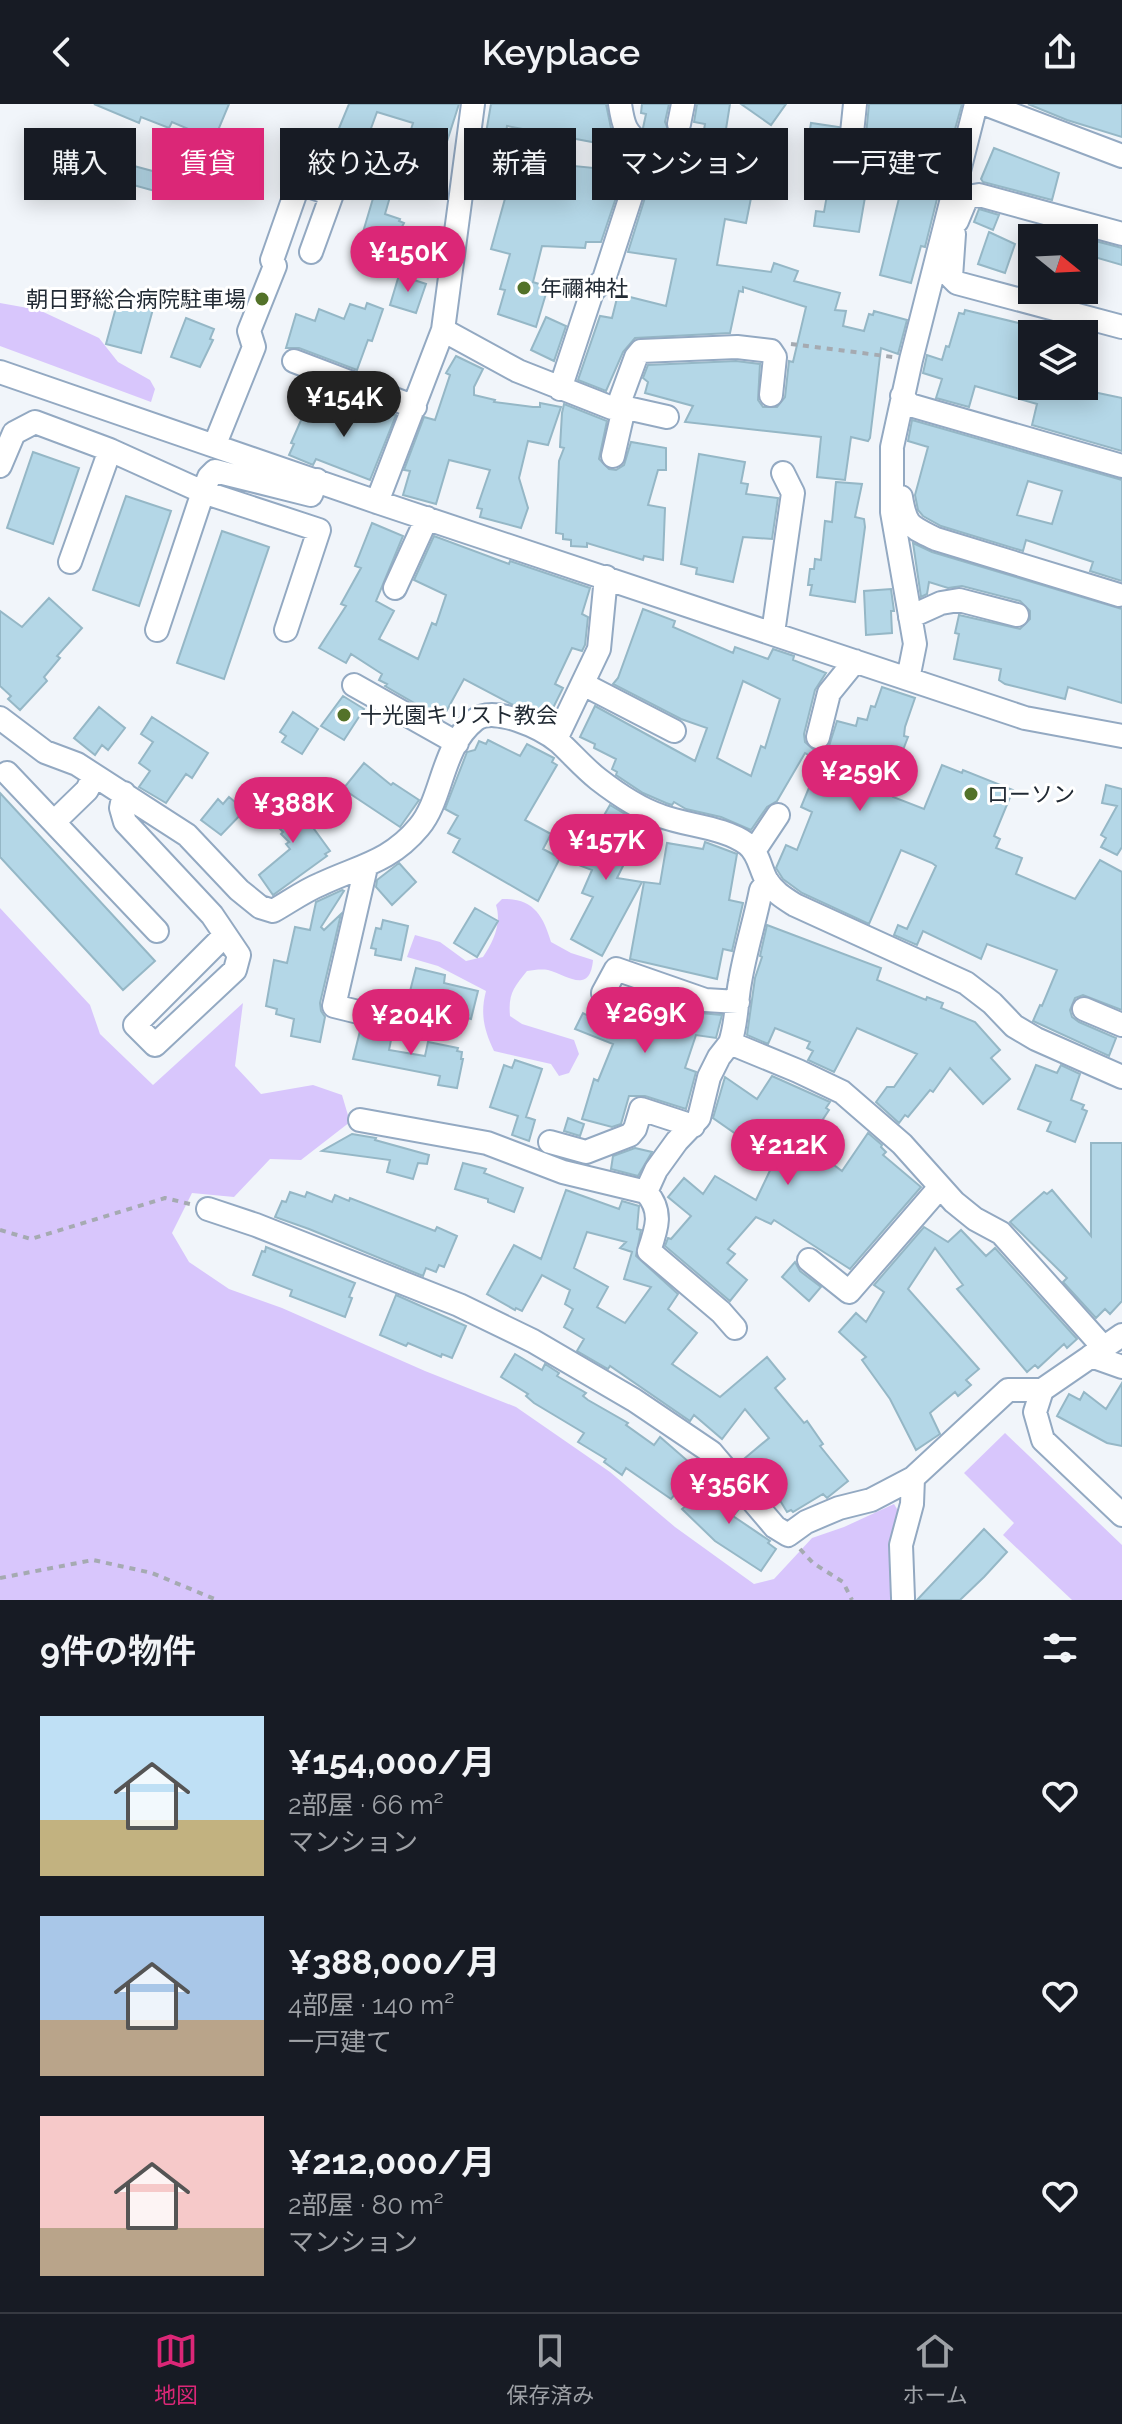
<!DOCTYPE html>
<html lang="ja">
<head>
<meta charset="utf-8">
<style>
  body { margin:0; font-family:Raleway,"Noto Sans JP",sans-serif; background:#242831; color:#f1f3f6; height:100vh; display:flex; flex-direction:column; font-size:30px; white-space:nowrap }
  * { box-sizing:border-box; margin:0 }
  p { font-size:26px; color:#9ea1a6 }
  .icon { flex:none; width:44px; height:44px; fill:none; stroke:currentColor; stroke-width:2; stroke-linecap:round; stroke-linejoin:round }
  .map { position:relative; height:1496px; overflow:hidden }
  .side { display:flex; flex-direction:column; background:#171b24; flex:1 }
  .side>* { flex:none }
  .hud { position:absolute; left:24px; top:24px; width:1074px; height:72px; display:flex; gap:16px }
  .needle { width:52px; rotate:108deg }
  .controls { position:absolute; left:1018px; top:120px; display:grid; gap:16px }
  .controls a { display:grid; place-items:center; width:80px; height:80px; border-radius:0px; background:#171b24; box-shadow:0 4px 20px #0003; font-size:40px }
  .price { position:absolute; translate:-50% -68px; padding:0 18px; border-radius:28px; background:#db2777; color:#fff; font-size:26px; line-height:52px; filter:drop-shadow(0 2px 4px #0008) }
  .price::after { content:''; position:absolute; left:50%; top:48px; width:24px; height:18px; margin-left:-12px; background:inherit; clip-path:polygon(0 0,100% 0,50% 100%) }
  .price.active { background:#222; color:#fff }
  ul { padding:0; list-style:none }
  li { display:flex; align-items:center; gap:24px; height:200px; padding:0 40px }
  li span { display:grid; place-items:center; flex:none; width:224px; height:160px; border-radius:0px; color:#555 }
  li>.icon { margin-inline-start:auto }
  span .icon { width:96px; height:96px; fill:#fffc; stroke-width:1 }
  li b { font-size:34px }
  h2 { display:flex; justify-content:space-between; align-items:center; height:96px; padding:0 40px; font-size:34px }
  .pill { padding:0 28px; border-radius:0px; background:#171b24; box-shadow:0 4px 20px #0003; font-size:28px; line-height:72px }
  .pill.active { background:#db2777; color:#fff }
  header { display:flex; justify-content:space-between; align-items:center; height:104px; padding:0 40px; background:#171b24; font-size:36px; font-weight:600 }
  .tabs { display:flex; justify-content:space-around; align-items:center; height:112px; border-top:2px solid #363941; background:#171b24; font-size:22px; color:#9ea1a6 }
  .tabs a { display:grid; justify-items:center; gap:4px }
  .tabs .active { color:#db2777 }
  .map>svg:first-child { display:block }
</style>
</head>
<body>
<header><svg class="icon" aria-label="back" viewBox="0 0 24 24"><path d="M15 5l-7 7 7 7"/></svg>Keyplace<svg class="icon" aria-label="share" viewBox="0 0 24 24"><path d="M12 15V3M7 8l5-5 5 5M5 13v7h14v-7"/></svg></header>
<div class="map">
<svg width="1122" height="1496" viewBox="0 0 1122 1496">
  <rect width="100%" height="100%" fill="#f1f5fa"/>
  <path fill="#d8c6fc" d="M0 199 39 206 99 234 118 258 150 276 155 285 151 298 0 242Z
    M502 795C533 794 543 811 551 838L571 849 593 856C590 891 567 871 548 866 541 865 534 866 527 867 514 883 508 890 510 912L522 920 574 936 579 950 569 969 559 972 551 960 494 947C484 926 480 910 486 887L438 862 407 853 415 831 440 838 466 857 483 853C493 838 502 820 496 801Z
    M0 804 90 901 100 930 153 981 243 899 235 962 261 990 313 981 342 991 350 1018 301 1056 270 1055 234 1093 192 1089 172 1129 189 1158 229 1185 282 1204 425 1267 516 1303 610 1368 675 1423 754 1480 774 1475 812 1434 844 1423 894 1400 905 1418 899 1496H0Z
    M1005 1329 1122 1441V1496H1072L1003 1431 1014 1419 964 1369Z"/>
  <path fill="#b4d7e7" stroke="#95b7c6" stroke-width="2" fill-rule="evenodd" d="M94 0H229L214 36 172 18 169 24 141 13 139 19Z
    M349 0H459L434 78 431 77 428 85 396 74 413 19 377 8 359 57 330 46Z
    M491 0H606L611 24 624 44 507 22 502 55 625 67 601 138H586L585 144 542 142 533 178 548 183 536 223 498 210 505 186 500 185 510 150 491 145 506 91 476 87Z
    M642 0H669L665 18 670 30 667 50 699 54 705 20 694 18 697 0H730L722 50 740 51 738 86 752 89 746 119 725 115 717 161 771 168 774 159 798 167 794 177 840 189 835 206 846 207 843 222 864 227 869 210 873 211 874 207 907 216 898 250 881 244 870 334 868 337 851 333 845 376 817 373 821 333 685 318 693 302 645 289 648 278 643 274 648 261 736 257 760 260 758 296 763 303H777L785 293 789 257 793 258 806 203 743 183V188L739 187 730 229 635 234 623 248 606 287 578 276 600 212 612 214 618 190 666 202 676 155 628 148 658 52 656 37 643 24 646 10 641 9Z
    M741 0H786L771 21Z
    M869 0H962L947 54 941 52 932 85 939 87 925 143 921 142 911 179 880 171 909 54 873 47 859 128 814 122 816 107 824 108 835 47 807 43 811 19 839 23V34L843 40 857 42 866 31Z
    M1028 0H1122V33L1067 16Z
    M60 34 87 38 85 46 93 47V51L160 69 155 87 90 69 89 79 54 75Z
    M994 44 1059 69 1052 96 983 78 981 75Z
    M377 81 392 86 385 110 400 115 399 117 404 119 394 138 363 128Z
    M979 105 999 111 993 126 974 118Z
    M989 128 1015 140 1005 169 978 160Z
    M1084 134 1122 144V161L1084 150Z
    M399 171 426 180 416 209 390 201Z
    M118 196 153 205 141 249 106 240Z
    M367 199 383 205 372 237 368 236 357 266 299 244H286L296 210 315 217 319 205 344 215 350 200 365 205Z
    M965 206 1035 223 1023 266 1032 268V282H1086L1084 286 1122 294V347L1032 321 1037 300 999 289 975 282 969 303 936 294 942 275 923 269 927 251 942 256 946 242 949 243 959 209 964 210Z
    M546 213 566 222 554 257 531 246Z
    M186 214 214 225 210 235 213 236 200 263 171 253Z
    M456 252 483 265 474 283V291L495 296 494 298 533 303H540V299L561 303 548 341 528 337 519 374 528 404 521 424 480 413 482 405 477 404 490 366 449 356 436 400 403 391 410 367 404 366 424 313 435 316 450 271 446 269Z
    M363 298 396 311 370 376 316 355 313 361 289 351 294 340 291 339 302 314 308 316 314 300 356 318Z
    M564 300 607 317 599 355 609 365 616 366 624 361 631 338 666 344V366H658L648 401 665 404 663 456 644 452 643 456 587 439V443L571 442V436L563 435V430L556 429 559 357 564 344 560 343 562 309Z
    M912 316 1122 376V477L1090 467 1093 458 1026 436 1023 447 941 422 923 412 918 406 915 391 928 343 908 337ZM1028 377 1062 387 1052 420 1017 411Z
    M33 348 79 364 53 440 7 424Z
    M699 350 745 358 741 379 748 380 746 390 778 394 772 435 743 433 733 478 696 470 697 464 681 460Z
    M836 378 862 380 855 413 864 415 865 423 855 498 810 491 812 481H808L810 465H814L815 455 821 456 825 417 832 418Z
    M126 392 171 407 139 502 93 486Z
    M372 419 403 432 376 497 394 507 379 535 418 555 432 519 436 521 446 491 414 476 434 432 509 460 510 457 590 484 582 510 588 513 585 541 582 547 572 544 555 580 563 584 548 614 511 600 464 575 442 615 385 582 387 580 379 576 382 570 351 550 346 559 319 544 346 502 341 500 361 464 355 462Z
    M222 427 269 443 224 575 177 559Z
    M913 439 932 448 1122 505V599L1068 583 1065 595 1005 580 999 576 1001 565 954 555 959 530 955 529 959 511 1020 525 1030 515V507L1020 497 962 482 948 484 929 478 927 490 921 493Z
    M891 485 894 507H891L892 529 866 531 864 487Z
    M49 494 82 524 57 552 60 554 44 573 47 577 20 606 8 595 11 592 0 582V507L22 523Z
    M643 505 675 517 673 523 733 549 735 543 768 555 773 545 794 552 793 556 826 569 815 586 804 630 805 638 814 646 821 647 829 642 837 617 856 622 858 614 867 616 871 602 875 603 882 583 915 594 905 623 904 632 908 633 900 654 904 656 893 693 924 705 942 661 962 669 963 666 1013 686 994 732 1000 735 996 744 1022 754 1016 770 1075 795 1100 756 1122 768V906L1083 891 1075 894 1070 906 1072 913 1079 918 1116 934 1109 952 1033 917 1040 901 1042 902 1057 866 987 840 981 855 923 827 917 841 894 831 898 821 907 825 936 762 932 759 901 746 869 820 802 789 783 775 776 764 786 741 797 746 812 708 801 703 820 657 805 649 777 697 767 703 751 726 721 713 686 705 674 698 672 701 666 699 643 689 616 671 617 668 612 665 616 655 594 644 595 640 580 633 595 602 695 657 707 624 681 615 613 580 618 574ZM743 577 780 595 765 644 761 642 751 672 717 654Z
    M343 592 364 605 344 636 321 622Z
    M99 603 125 624 108 646 102 641 95 651 74 634Z
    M293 608 318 625 302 650 282 638 286 632 280 628Z
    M152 613 208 649 192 674 186 670 166 699 139 683 150 667 139 659 153 638 141 630Z
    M488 636 520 652 527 640 554 654 552 658 557 661 525 716 551 730 543 745 560 754 538 797 453 748 460 735 448 729 458 712 445 705 467 648 475 646 479 637 486 640Z
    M364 659 391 681 393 679 419 696 400 723 343 685Z
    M1106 681 1122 685V743L1117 751 1101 743 1106 734 1101 731 1117 702 1102 699Z
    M0 689 155 857 123 886 0 753Z
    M229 693 245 706 221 731 201 716 218 695 223 700Z
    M283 693 287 698 292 693 313 714 309 718 330 747 325 750 327 752 273 791 259 771 290 745 286 740 289 738 281 730 283 728 266 711Z
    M610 701 635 716 630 733 617 757 624 760 617 774 642 778 602 852 571 835 593 793 582 789 592 766 576 760Z
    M705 738 737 750 729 796 743 799 732 847 723 845 717 875 630 855 644 778 660 780 667 739 703 745Z
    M399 759 416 778 392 801 376 783 377 776Z
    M342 786 344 787 321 823 324 826 341 810 320 899 321 907 325 913 320 938 291 932 294 915 276 910 277 905 266 902 274 856 287 859 295 823 310 826 316 798Z
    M475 804 498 817 477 853 454 839Z
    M383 816 408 822 401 856 375 851 376 845 371 844 376 824 381 825Z
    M767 821 881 864 877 876 926 896 927 893 943 899 941 904 975 918 1000 946 991 954 1010 975 983 1000 950 964 933 988 930 986 908 1013 905 1011 899 1019 876 998 887 983H894L917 950 857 924 834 968 808 956 813 947 807 944 810 938 775 924 768 940 747 931 755 874 762 853 760 852Z
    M416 864 445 871 444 879 478 887 471 915 437 906 435 912 414 907 416 899 408 895Z
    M626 885 700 909 722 911 716 934 696 931 685 964 696 968 686 1005 645 992H629L621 1020 612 1023 582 1015 594 975 598 977 613 940 575 925 583 909 611 924 620 894 623 895Z
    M361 923 392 931 389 946 425 952 428 938 458 944 457 947 462 948 461 955H463L457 984 438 981 440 972 353 955Z
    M515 956 542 965 526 1013 535 1016 529 1037 512 1031 518 1012 490 1003 504 961 512 964Z
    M1036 961 1057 969 1061 961 1080 970 1071 996 1084 1001 1082 1005 1087 1007 1075 1038 1047 1027 1051 1018 1018 1005Z
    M772 972 830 998 826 1004 829 1006 812 1032 816 1035 810 1043 842 1067 868 1029 882 1041 881 1043 886 1048 883 1051 921 1083 850 1165 774 1116 771 1120 756 1113 728 1145 735 1150 727 1159 747 1176 730 1197 665 1142 668 1134 671 1135 691 1112 668 1093 684 1074 703 1090 715 1072 756 1096 774 1058 738 1035 740 1033 713 1014 725 973 757 995Z
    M568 1014 584 1020 580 1032 564 1027Z
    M352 1030 376 1034 375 1036 429 1051 427 1060 418 1059 413 1075 387 1068 390 1056 322 1047Z
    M1091 1039H1122V1197L1110 1210 1105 1205 1096 1214 1063 1178 1067 1174 1010 1118 1044 1088 1047 1090 1052 1086 1091 1132Z
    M635 1044 652 1048 638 1072 611 1065 613 1052Z
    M463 1059 486 1065 484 1069 523 1084 514 1108 488 1098V1095L455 1085Z
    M566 1086 619 1105 622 1097 639 1102 637 1125 641 1126 636 1152 678 1190 668 1205 697 1229 672 1260 720 1293 767 1253 785 1275 775 1284 804 1319 807 1317 823 1340 820 1342 848 1377 827 1394 823 1390 793 1408 791 1406 787 1408 764 1370 755 1377 739 1359 769 1334 745 1305 722 1335 694 1311 690 1317 610 1262 608 1265 577 1247 584 1235 564 1223 573 1205 565 1200 570 1186 542 1171 522 1207 516 1204 515 1206 487 1190 514 1141 541 1155ZM587 1128 626 1138 620 1144 632 1148 624 1175 651 1183 625 1219 597 1203 608 1183 574 1164Z
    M290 1088 305 1093 307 1088 332 1098 335 1091 349 1097 350 1094 435 1127 437 1123 457 1132 444 1163 439 1161 436 1168 426 1164 423 1172 309 1125 275 1113 282 1097 286 1098Z
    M924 1123 948 1138 961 1126 986 1152 995 1144 1077 1235 1067 1244 1064 1240 1038 1264 1035 1261 1027 1268 957 1185 963 1181 935 1144 908 1185 979 1265 966 1276 971 1281 958 1292 955 1288 930 1309 940 1330 916 1346 890 1295 862 1256 866 1253 839 1228 856 1209 866 1218 884 1188 874 1181Z
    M266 1143 355 1179 349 1193 352 1194 345 1213 290 1192 292 1186 253 1171 262 1147 265 1148Z
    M795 1158 800 1167 821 1183 809 1197 782 1173Z
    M396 1191 466 1222 452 1254 442 1250 441 1253 408 1239 406 1242 380 1231Z
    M515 1250 542 1266 545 1260 559 1269 557 1272 586 1289 583 1292 588 1296 628 1319 626 1321 654 1341 660 1333 697 1365 671 1395 626 1364 622 1371 604 1358 606 1355 578 1338 584 1329 534 1299 526 1292 528 1290 501 1273Z
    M1122 1279V1342L1107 1339 1057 1312 1069 1290 1080 1296 1084 1288 1106 1305Z
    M717 1377 740 1404 733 1412 770 1437 768 1439 776 1445 761 1467 715 1437 682 1405Z
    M984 1425 1007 1448 984 1473 960 1496H917Z"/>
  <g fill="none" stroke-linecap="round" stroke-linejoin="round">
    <g stroke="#93a9c2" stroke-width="26">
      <path id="minor" d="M985 0 1122 52
        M679 20 683 0
        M852 29 855 0
        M1122 130 979 91 967 93 957 117 947 120 954 130 951 173 957 179 1122 223
        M443 226 518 267 612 304 618 302 636 253 641 247 737 243 771 247 775 253 771 291
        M294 257 415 303
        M0 268 377 398 1025 614 1122 632
        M560 285 592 188 604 175 645 49 643 41C625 30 623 20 620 0
        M902 292 910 301 1122 362
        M618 302 667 313
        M215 340 254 243 249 227 275 162 272 156 299 79 332 90 311 148
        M613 352 624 304
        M0 362 14 329 35 318 110 346 203 388 319 426 286 526
        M901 393C906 423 910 422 936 435L1119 491
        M377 398 443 226 473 0
        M70 458 110 346
        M395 484 427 414
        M910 513 941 499 959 496 1017 511
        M157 526 203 388 209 373 215 367 311 391 317 376
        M773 529 793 389 783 369
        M908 575 915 540 892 408V343L911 256 976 0
        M583 580 674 627
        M354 581 457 639
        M0 614 45 648 77 660 187 731 239 786 260 803 273 807C289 798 304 787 321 780 359 762 390 758 419 723 443 695 441 643 475 616 494 601 542 624 559 638 572 650 584 664 598 675 616 689 640 705 661 712 688 722 724 723 747 740 759 749 760 765 767 777 774 788 784 794 795 801L966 879 992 899 1014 922 1036 935 1122 973
        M818 633 829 589 855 557
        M556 635 599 545 606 473
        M7 669 157 827
        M124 689 121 704 125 718 212 811 239 851 235 866 155 941 135 921 225 831
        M54 718 87 686 94 672
        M754 747 778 711
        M366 763 334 902 423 924
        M768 778 761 786C755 817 745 847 740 878 736 899 737 919 730 939L798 967 842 988 902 1040 954 1098 975 1115 1001 1129 1104 1244
        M603 889 616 865 705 896 738 898
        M1084 905 1122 921
        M360 1016 487 1039 563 1068 646 1088C663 1107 657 1124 649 1147L721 1208 735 1224
        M550 1038 586 1048 630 1031 635 1025 641 1005 693 1022
        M646 1088 656 1066 677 1037 699 1014 709 973 719 953 730 939
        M208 1105 256 1121 459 1201 533 1237 634 1296 711 1348 775 1423 788 1431 806 1418 839 1404 871 1396 913 1374 1008 1286H1042L1122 1231
        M809 1156 849 1188 940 1083
        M1091 1252 1122 1263
        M1042 1286 1035 1308 1043 1336 1122 1411
        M903 1494 901 1441 912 1400 913 1374"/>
    </g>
    <path stroke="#a5aab1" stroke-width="4" stroke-dasharray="6 6" stroke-linecap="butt" d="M791 240 893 253
      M0 1126 31 1135 165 1094 190 1100
      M800 1445 813 1459 843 1478 852 1496
      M0 1474 93 1456 152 1469 217 1496"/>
    <use href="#minor" stroke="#fff" stroke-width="22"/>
  </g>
  <g fill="#537229" stroke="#fff" stroke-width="3">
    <circle cx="524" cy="184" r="8"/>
    <circle cx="262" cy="195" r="8"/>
    <circle cx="344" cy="611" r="8"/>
    <circle cx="971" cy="690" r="8"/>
  </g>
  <g text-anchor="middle" stroke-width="6" stroke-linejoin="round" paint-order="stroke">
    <g font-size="22" fill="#212a34" stroke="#fff" text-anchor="start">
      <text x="540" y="192">年禰神社</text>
      <text x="246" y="203" text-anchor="end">朝日野総合病院駐車場</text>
      <text x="360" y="619">十光園キリスト教会</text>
      <text x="987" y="698">ローソン</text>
    </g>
  </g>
</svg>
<div class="controls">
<a><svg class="needle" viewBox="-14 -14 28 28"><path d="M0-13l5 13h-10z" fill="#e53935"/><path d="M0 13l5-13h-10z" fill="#9ea1a6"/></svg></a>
<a><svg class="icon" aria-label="layers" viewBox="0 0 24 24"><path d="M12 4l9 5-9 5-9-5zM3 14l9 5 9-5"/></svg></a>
</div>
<b class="price" style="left:408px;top:190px">¥150K</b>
<b class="price active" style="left:344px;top:335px">¥154K</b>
<b class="price" style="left:860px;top:709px">¥259K</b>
<b class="price" style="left:293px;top:741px">¥388K</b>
<b class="price" style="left:606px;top:778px">¥157K</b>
<b class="price" style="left:645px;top:951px">¥269K</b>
<b class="price" style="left:411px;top:953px">¥204K</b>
<b class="price" style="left:788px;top:1083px">¥212K</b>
<b class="price" style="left:729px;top:1422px">¥356K</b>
<div class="hud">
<a class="pill">購入</a>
<a class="pill active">賃貸</a>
<a class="pill">絞り込み</a>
<a class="pill">新着</a>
<a class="pill">マンション</a>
<a class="pill">一戸建て</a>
</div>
</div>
<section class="side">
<h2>9件の物件<svg class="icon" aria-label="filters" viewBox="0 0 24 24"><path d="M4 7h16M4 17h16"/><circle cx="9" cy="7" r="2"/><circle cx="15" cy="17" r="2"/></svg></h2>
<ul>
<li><span style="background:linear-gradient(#bfe0f5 65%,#c2b280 0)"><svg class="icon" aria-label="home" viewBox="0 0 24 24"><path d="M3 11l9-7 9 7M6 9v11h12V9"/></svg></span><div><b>¥154,000/月</b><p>2部屋 · 66 m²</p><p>マンション</p></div><svg class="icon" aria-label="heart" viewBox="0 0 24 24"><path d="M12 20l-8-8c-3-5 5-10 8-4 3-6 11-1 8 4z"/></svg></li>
<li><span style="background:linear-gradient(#a9c7e8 65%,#b9a48a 0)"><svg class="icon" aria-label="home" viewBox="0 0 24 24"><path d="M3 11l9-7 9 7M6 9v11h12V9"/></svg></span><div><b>¥388,000/月</b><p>4部屋 · 140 m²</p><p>一戸建て</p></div><svg class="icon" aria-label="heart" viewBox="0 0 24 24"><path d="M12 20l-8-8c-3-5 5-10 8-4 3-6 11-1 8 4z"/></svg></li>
<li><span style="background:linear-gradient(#f6c9c9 70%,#b9a48a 0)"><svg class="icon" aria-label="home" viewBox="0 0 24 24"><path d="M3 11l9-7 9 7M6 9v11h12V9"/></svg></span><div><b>¥212,000/月</b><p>2部屋 · 80 m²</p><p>マンション</p></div><svg class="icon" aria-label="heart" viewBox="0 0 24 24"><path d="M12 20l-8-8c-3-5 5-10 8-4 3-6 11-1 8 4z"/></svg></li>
</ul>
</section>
<nav class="tabs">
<a class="active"><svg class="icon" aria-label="map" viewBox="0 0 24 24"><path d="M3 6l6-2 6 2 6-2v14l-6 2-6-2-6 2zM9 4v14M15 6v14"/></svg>地図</a>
<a><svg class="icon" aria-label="saved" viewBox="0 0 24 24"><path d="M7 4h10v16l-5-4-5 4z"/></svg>保存済み</a>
<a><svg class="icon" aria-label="home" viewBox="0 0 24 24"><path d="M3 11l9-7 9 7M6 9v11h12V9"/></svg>ホーム</a>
</nav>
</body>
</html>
